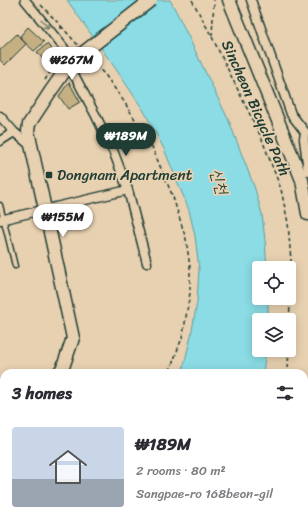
<!DOCTYPE html>
<html lang="en">
<head>
<meta charset="utf-8">
<style>
  body { margin:0; font-family:Sriracha,"Poor Story",sans-serif; background:#f2f2f3; color:#2b2b33; height:100vh; display:flex; flex-direction:column; font-size:15px; white-space:nowrap }
  * { box-sizing:border-box; margin:0 }
  p { font-size:13px; color:#7c7c81 }
  .icon { flex:none; width:22px; height:22px; fill:none; stroke:currentColor; stroke-width:2; stroke-linecap:round; stroke-linejoin:round }
  .map { position:relative; flex:1; overflow:hidden }
  .drawer { position:absolute; left:0px; top:369px; width:308px; height:156px; display:flex; flex-direction:column; background:#fff; border-radius:12px 12px 0 0; box-shadow:0 2px 10px #0003 }
  .drawer>* { flex:none }
  .fabs { position:absolute; left:252px; top:261px; display:grid; gap:8px }
  .fabs a { display:grid; place-items:center; width:44px; height:44px; border-radius:4px; background:#fff; box-shadow:0 2px 10px #0003; font-size:20px }
  .price { position:absolute; translate:-50% -34px; padding:0 9px; border-radius:14px; background:#fff; color:#222; font-size:13px; line-height:26px; filter:drop-shadow(0 1px 2px #0008) }
  .price::after { content:''; position:absolute; left:50%; top:24px; width:12px; height:9px; margin-left:-6px; background:inherit; clip-path:polygon(0 0,100% 0,50% 100%) }
  .price.active { background:#1f3d34; color:#fff }
  ul { padding:0; list-style:none }
  li { display:flex; align-items:center; gap:12px; height:100px; padding:0 12px }
  li span { display:grid; place-items:center; flex:none; width:112px; height:80px; border-radius:4px; color:#555 }
  li>.icon { margin-inline-start:auto }
  span .icon { width:48px; height:48px; fill:#fffc; stroke-width:1 }
  li b { font-size:17px }
  h2 { display:flex; justify-content:space-between; align-items:center; height:48px; padding:0 12px; font-size:17px }
  .map>svg:first-child { display:block }
</style>
</head>
<body>
<div class="map">
<svg width="308" height="525" viewBox="0 0 308 525">
  <rect width="100%" height="100%" fill="#e8d1b1"/>
  <filter id="ink" filterUnits="userSpaceOnUse"><feTurbulence type="fractalNoise" baseFrequency=".025" numOctaves="2"/><feDisplacementMap in="SourceGraphic" scale="8" xChannelSelector="R" yChannelSelector="G"/><feConvolveMatrix kernelMatrix="1 2 1 2 8 2 1 2 1" color-interpolation-filters="sRGB"/></filter>
  <g filter="url(#ink)">
    <path fill="#8bdce5" stroke="#609c9e" d="M67 0H170L176 11 229 121 255 189 262 214 265 240 267 268H259V298H268V320H259V350H266L263 373H182L191 336 197 302 199 269 195 236 189 210 164 149 144 111 120 75Z
      M112 521H200L198 525H110Z"/>
    <path fill="#c5b083" stroke="#1f3d34" d="M28 27 44 42 34 51 20 38 21 35Z
      M17 34 26 44 5 65 0 60V50Z
      M47 44 52 49 47 64 37 52Z
      M69 82 80 102 68 109 59 96Z"/>
    <g fill="none" stroke-linecap="round" stroke-linejoin="round">
      <g stroke="#1f3d34" stroke-width="7">
        <path id="lane" d="M0 205 15 266"/>
      </g>
      <g stroke="#1f3d34" stroke-width="11">
        <path id="street" d="M25 0 64 48 69 65 96 116 114 153 128 190 147 263
          M251 0 291 114 305 132 304 139 308 171
          M0 116 14 132 31 146
          M0 141 14 132
          M0 220 128 190
          M0 415 4 418"/>
      </g>
      <g stroke="#1f3d34" stroke-width="15">
        <path id="secondary" d="M229 0 302 180 308 214
          M59 373 63 367 73 338 28 131 29 124 50 92 69 65 79 56
          M0 456 4 450
          M304 458 308 451
          M265 525 267 521"/>
      </g>
      <path stroke="#1f3d34" stroke-width="1.5" stroke-dasharray="4 3" stroke-linecap="butt" d="M192 0 212 37 261 137 281 189 288 223 291 261 288 373
        M41 5 61 26V31
        M61 26 78 45
        M212 36 214 0
        M91 60 106 76 125 103 152 147 173 197 186 239 190 267V293L183 335 169 373
        M45 80 59 57
        M99 525 101 521
        M233 525 235 521"/>
      <use href="#lane" stroke="#e8d1b1" stroke-width="4"/>
      <use href="#street" stroke="#e8d1b1" stroke-width="8"/>
      <use href="#secondary" stroke="#e8d1b1" stroke-width="12"/>
      <g stroke="#1f3d34" stroke-width="15" stroke-linecap="butt">
        <path id="secondary-bridge" d="M79 56 151 0"/>
      </g>
      <use href="#secondary-bridge" stroke="#e8d1b1" stroke-width="12"/>
    </g>
    <defs><path id="oneway-shaft" d="M-6 0H5M1.5-3L5.5 0L1.5 3" fill="none" stroke-width="1.6" stroke-linecap="round" stroke-linejoin="round"/></defs>
    <use stroke="#79806c" href="#oneway-shaft" transform="translate(45 24) rotate(51)"/>
  </g>
  <rect fill="#1f3d34" stroke="#e8d1b1" stroke-width="1.5" x="45" y="171" width="8" height="8" rx="2"/>
  <g text-anchor="middle" stroke-width="3.5" stroke-linejoin="round" paint-order="stroke">
    <g font-size="15" fill="#1f3d34" stroke="#e8d1b1">
      <text transform="translate(256 108) rotate(66)" y="5">Sincheon Bicycle Path</text>
    </g>
    <g font-size="15" fill="#1f3d34" stroke="#e8d1b1" text-anchor="start">
      <text x="57" y="180">Dongnam Apartment</text>
    </g>
    <g font-size="16" font-style="italic" fill="#24453d" stroke="#e8d1b1">
      <text transform="translate(220 181) rotate(74)" y="6">신천</text>
    </g>
  </g>
</svg>
<div class="fabs">
<a><svg class="icon" aria-label="locate" viewBox="0 0 24 24"><circle cx="12" cy="12" r="6"/><path d="M12 2v4M12 18v4M2 12h4M18 12h4"/></svg></a>
<a><svg class="icon" aria-label="layers" viewBox="0 0 24 24"><path d="M12 4l9 5-9 5-9-5zM3 14l9 5 9-5"/></svg></a>
</div>
<b class="price" style="left:72px;top:81px">₩267M</b>
<b class="price active" style="left:126px;top:157px">₩189M</b>
<b class="price" style="left:63px;top:238px">₩155M</b>
<section class="drawer">
<h2>3 homes<svg class="icon" aria-label="filters" viewBox="0 0 24 24"><path d="M4 7h16M4 17h16"/><circle cx="9" cy="7" r="2"/><circle cx="15" cy="17" r="2"/></svg></h2>
<ul>
<li><span style="background:linear-gradient(#c9d6e8 65%,#9aa5b1 0)"><svg class="icon" aria-label="home" viewBox="0 0 24 24"><path d="M3 11l9-7 9 7M6 9v11h12V9"/></svg></span><div><b>₩189M</b><p>2 rooms · 80 m²</p><p>Sangpae-ro 168beon-gil</p></div></li>
</ul>
</section>
</div>
</body>
</html>
